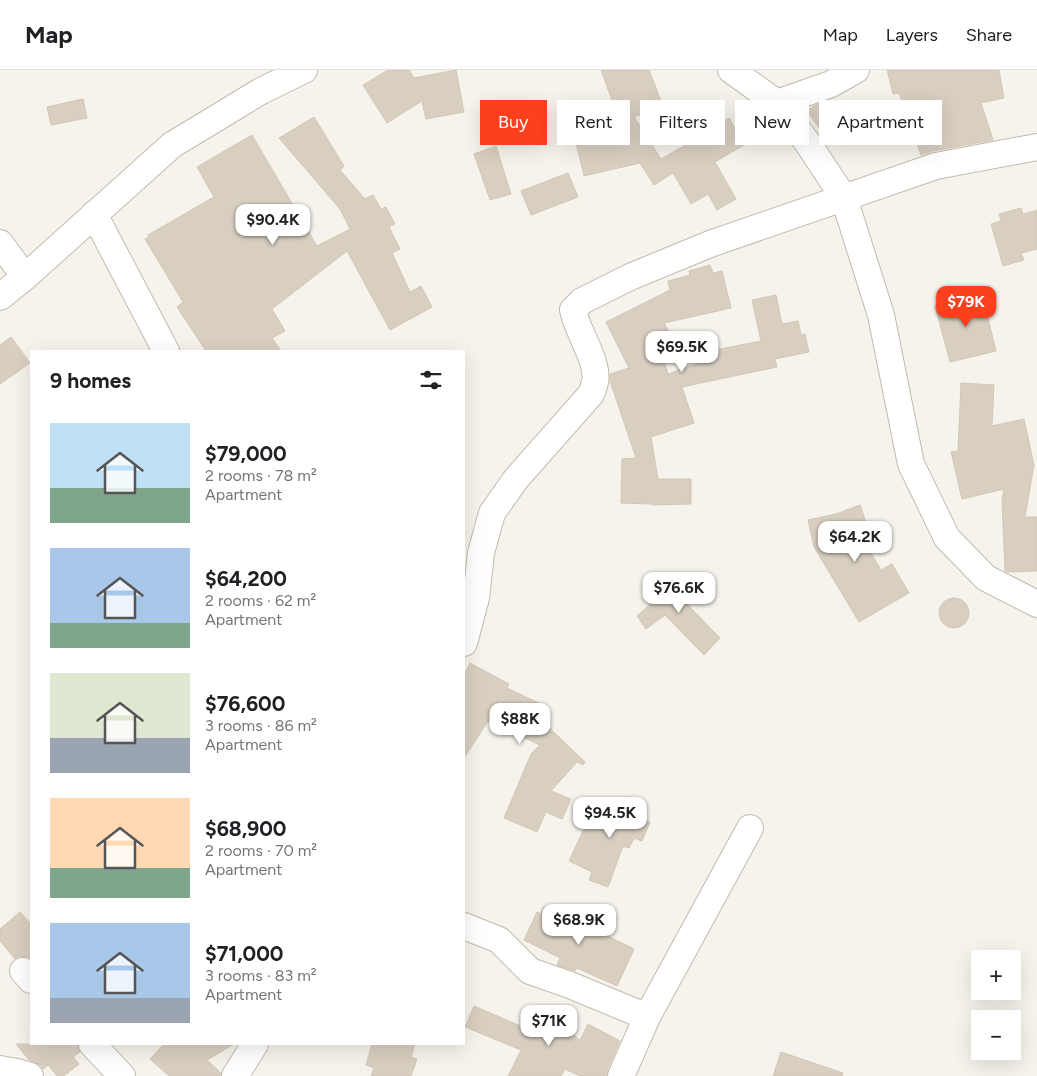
<!DOCTYPE html>
<html lang="en">
<head>
<meta charset="utf-8">
<style>
  body { margin:0; font-family:Figtree,sans-serif; background:#f2f2f2; color:#202124; height:100vh; display:flex; flex-direction:column; font-size:19px; white-space:nowrap }
  * { box-sizing:border-box; margin:0 }
  p { font-size:16px; color:#757577 }
  .icon { flex:none; width:28px; height:28px; fill:none; stroke:currentColor; stroke-width:2; stroke-linecap:round; stroke-linejoin:round }
  .map { position:relative; flex:1; overflow:hidden }
  .panel { position:absolute; left:30px; top:280px; width:435px; height:695px; display:flex; flex-direction:column; background:#fff; border-radius:0px; box-shadow:0 5px 20px #0002 }
  .panel>* { flex:none }
  .top-card { position:absolute; left:480px; top:30px; width:475px; height:45px; display:flex; gap:10px }
  .fabs { position:absolute; left:971px; top:880px; display:grid; gap:10px }
  .fabs a { display:grid; place-items:center; width:50px; height:50px; border-radius:0px; background:#fff; box-shadow:0 5px 20px #0002; font-size:25px }
  .price { position:absolute; translate:-50% -42px; padding:0 11px; border-radius:10px; background:#fff; color:#222; font-size:16px; line-height:32px; filter:drop-shadow(0 1px 2px #0008) }
  .price::after { content:''; position:absolute; left:50%; top:30px; width:15px; height:11px; margin-left:-8px; background:inherit; clip-path:polygon(0 0,100% 0,50% 100%) }
  .price.current { background:#fc3f1d; color:#fff }
  ul { padding:0; list-style:none }
  li { display:flex; align-items:center; gap:15px; height:125px; padding:0 20px }
  li span { display:grid; place-items:center; flex:none; width:140px; height:100px; border-radius:0px; color:#555 }
  li>.icon { margin-inline-start:auto }
  span .icon { width:60px; height:60px; fill:#fffc; stroke-width:1 }
  li b { font-size:21px }
  h2 { display:flex; justify-content:space-between; align-items:center; height:60px; padding:0 20px; font-size:21px }
  .chip { padding:0 18px; border-radius:0px; background:#fff; box-shadow:0 5px 20px #0002; font-size:18px; line-height:45px }
  .chip.current { background:#fc3f1d; color:#fff }
  header { display:flex; align-items:center; gap:30px; box-sizing:border-box; height:70px; padding:0 25px; background:#fff; border-bottom:1px solid #e0e0e0 }
  header strong { font-size:24px }
  nav { display:flex; gap:28px; margin-inline-start:auto; font-size:18px }
  .map>svg:first-child { display:block }
</style>
</head>
<body>
<header>
<strong>Map</strong>
<nav><a>Map</a><a>Layers</a><a>Share</a></nav>
</header>
<div class="map">
<svg width="1037" height="1006" viewBox="0 0 1037 1006">
  <rect width="100%" height="100%" fill="#f6f3ec"/>
  <path fill="#d8cfc1" stroke="#d3c7b4" d="M388 0H409L414 8 456 0 464 42 426 49 422 31 387 53 363 15Z
    M601 0H649L663 36 634 47 661 89 701 66 693 52 712 41 719 54 729 48 744 75 715 92 736 129 717 140 708 124 691 134 673 103 654 115 640 93 584 106 569 43 613 33Z
    M887 0H999L1004 28 981 33 993 70 933 81 921 85 899 23 893 24Z
    M83 29 87 48 51 55 47 37Z
    M827 31 846 58 828 70 807 41 814 36Z
    M314 47 344 96 340 100 365 129 373 125 381 139 386 137 395 154 389 157 400 179 392 183 410 222 421 216 432 237 390 260 347 181 272 239 285 261 272 268 281 281H206L177 237 183 232 145 169 149 167 148 165 214 127 197 97 252 65 317 176 350 159 340 139 279 68Z
    M496 76 511 124 490 130 474 84Z
    M568 103 578 127 531 145 521 121Z
    M1021 138 1023 144 1037 140V179L1021 183 1024 190 1003 196 991 154 1001 151 999 144Z
    M710 195 713 203 722 201 731 238 664 253 668 260 657 266 668 304 702 292 700 283 761 271 752 230 776 225 782 254 798 251 801 265 805 264 809 282 775 289 777 297 682 317 694 353 651 367 658 409H691V434L652 435 651 434 621 433 622 389 636 388 610 311V304L629 298 606 252 670 220 668 211 690 205 689 201Z
    M982 224 996 281 950 292 935 236Z
    M11 267 30 293 0 314V275Z
    M961 313 994 315 992 356 1024 349 1034 395 1025 447H1037V501L1008 502 1005 501 1002 430 1004 419 962 429 951 382 958 381Z
    M860 435 868 458 858 461 881 500 892 494 909 523 859 552 814 477 808 450 836 444Z
    M670 507 677 514 685 507 696 522 684 531 720 568 704 585 665 545 646 559 637 546 653 532 649 527Z
    M939 543a15 15 0 1 1 30 0a15 15 0 1 1-30 0Z
    M470 593 509 614 507 618 545 636 540 649 585 692 583 695 577 692 551 721 571 729 562 749 546 742 537 762 504 748 531 684 540 675 488 651 464 688V605Z
    M626 727 647 736 642 748 650 752 642 771 634 768 629 778 623 776 608 817 589 810 592 802 569 791 590 746 604 753 615 728 623 732Z
    M544 837 563 846V844L634 879 617 916 577 898 575 901 557 895 560 888 524 870 537 842 541 844Z
    M20 842 31 854V889L27 887 20 886 15 889 0 871V859Z
    M474 936 537 963 543 950 572 964 580 970 588 954 620 971 607 1000 606 1006H580L565 999 561 1006H508L521 980 465 957Z
    M16 974H77L80 982 73 987 79 994 64 1006H57L48 995 43 999 41 995 29 990Z
    M164 974H234L207 990 221 1003 220 1006H169L150 989Z
    M372 974H415L411 987 417 989 411 1006H371L374 998 366 995Z
    M781 982 843 1003 842 1006H773Z"/>
  <g fill="none" stroke-linecap="round" stroke-linejoin="round">
    <g stroke="#c2bbae" stroke-width="28">
      <path id="minor" d="M731 0 777 33 807 72 844 128 881 245 911 394 947 468 986 508 1037 534
        M777 33 831 14 856 0
        M94 144 166 281
        M0 173 25 207
        M0 227 25 207 172 75 261 21 304 0
        M464 573 476 528 481 483 492 443 516 409 591 324C593 320 594 316 595 312 599 291 577 262 573 240L582 231 630 207 710 174 936 96 1037 77
        M464 856 499 870 530 901 570 915 647 947
        M23 901 31 910
        M92 974 122 1006
        M0 999 17 1002 30 1006
        M235 1006 255 974
        M621 1006 647 947 750 758"/>
    </g>
    <use href="#minor" stroke="#fff" stroke-width="26"/>
  </g>
</svg>
<div class="fabs">
<a>+</a>
<a>−</a>
</div>
<b class="price" style="left:273px;top:176px">$90.4K</b>
<b class="price current" style="left:966px;top:258px">$79K</b>
<b class="price" style="left:682px;top:303px">$69.5K</b>
<b class="price" style="left:855px;top:493px">$64.2K</b>
<b class="price" style="left:679px;top:544px">$76.6K</b>
<b class="price" style="left:520px;top:675px">$88K</b>
<b class="price" style="left:610px;top:769px">$94.5K</b>
<b class="price" style="left:579px;top:876px">$68.9K</b>
<b class="price" style="left:549px;top:977px">$71K</b>
<div class="top-card">
<a class="chip current">Buy</a>
<a class="chip">Rent</a>
<a class="chip">Filters</a>
<a class="chip">New</a>
<a class="chip">Apartment</a>
</div>
<section class="panel">
<h2>9 homes<svg class="icon" aria-label="filters" viewBox="0 0 24 24"><path d="M4 7h16M4 17h16"/><circle cx="9" cy="7" r="2"/><circle cx="15" cy="17" r="2"/></svg></h2>
<ul>
<li><span style="background:linear-gradient(#bfe0f5 65%,#7fa58c 0)"><svg class="icon" aria-label="home" viewBox="0 0 24 24"><path d="M3 11l9-7 9 7M6 9v11h12V9"/></svg></span><div><b>$79,000</b><p>2 rooms · 78 m²</p><p>Apartment</p></div></li>
<li><span style="background:linear-gradient(#a9c7e8 75%,#7fa58c 0)"><svg class="icon" aria-label="home" viewBox="0 0 24 24"><path d="M3 11l9-7 9 7M6 9v11h12V9"/></svg></span><div><b>$64,200</b><p>2 rooms · 62 m²</p><p>Apartment</p></div></li>
<li><span style="background:linear-gradient(#dfe7d0 65%,#9aa5b1 0)"><svg class="icon" aria-label="home" viewBox="0 0 24 24"><path d="M3 11l9-7 9 7M6 9v11h12V9"/></svg></span><div><b>$76,600</b><p>3 rooms · 86 m²</p><p>Apartment</p></div></li>
<li><span style="background:linear-gradient(#ffd9b3 70%,#7fa58c 0)"><svg class="icon" aria-label="home" viewBox="0 0 24 24"><path d="M3 11l9-7 9 7M6 9v11h12V9"/></svg></span><div><b>$68,900</b><p>2 rooms · 70 m²</p><p>Apartment</p></div></li>
<li><span style="background:linear-gradient(#a9c7e8 75%,#9aa5b1 0)"><svg class="icon" aria-label="home" viewBox="0 0 24 24"><path d="M3 11l9-7 9 7M6 9v11h12V9"/></svg></span><div><b>$71,000</b><p>3 rooms · 83 m²</p><p>Apartment</p></div></li>
</ul>
</section>
</div>
</body>
</html>
